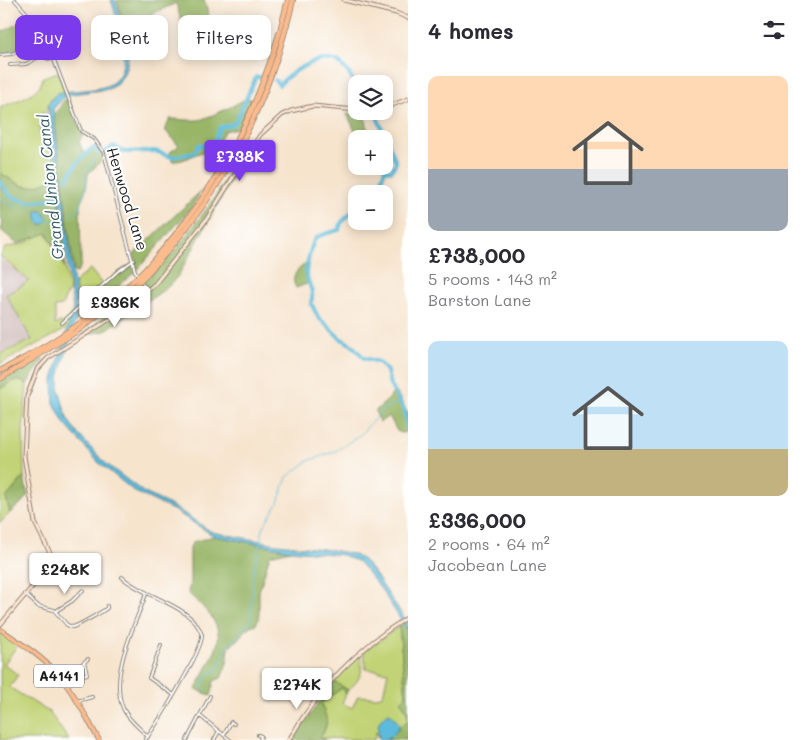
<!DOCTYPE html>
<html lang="en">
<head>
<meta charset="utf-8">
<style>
  body { margin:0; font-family:Mali,sans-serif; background:#f7f7f7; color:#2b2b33; height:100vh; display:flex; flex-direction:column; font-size:19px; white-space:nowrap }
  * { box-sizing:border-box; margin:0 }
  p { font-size:16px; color:#7c7c81 }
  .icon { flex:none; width:28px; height:28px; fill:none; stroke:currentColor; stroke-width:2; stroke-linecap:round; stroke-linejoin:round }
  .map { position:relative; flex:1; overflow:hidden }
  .drawer { display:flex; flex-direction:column; background:#fff; width:400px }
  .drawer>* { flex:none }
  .top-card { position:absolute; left:15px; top:15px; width:318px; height:45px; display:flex; gap:10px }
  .fabs { position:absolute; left:348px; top:75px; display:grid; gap:10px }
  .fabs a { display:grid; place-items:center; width:45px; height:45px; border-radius:10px; background:#fff; box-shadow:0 2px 12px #0003; font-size:25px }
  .price { position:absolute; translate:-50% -42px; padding:0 11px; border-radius:5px; background:#fff; color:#222; font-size:16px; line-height:32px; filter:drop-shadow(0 1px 2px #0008) }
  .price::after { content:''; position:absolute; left:50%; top:30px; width:15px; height:11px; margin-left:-8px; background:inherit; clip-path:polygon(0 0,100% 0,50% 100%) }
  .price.selected { background:#7c3aed; color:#fff }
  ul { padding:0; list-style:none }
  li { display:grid; align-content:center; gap:10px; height:265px; padding:0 20px }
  li span { display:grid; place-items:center; height:155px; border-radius:10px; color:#555 }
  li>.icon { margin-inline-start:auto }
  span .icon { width:90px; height:90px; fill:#fffc; stroke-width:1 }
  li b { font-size:21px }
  h2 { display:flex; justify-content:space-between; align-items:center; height:60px; padding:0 20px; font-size:21px }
  .tag { padding:0 18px; border-radius:10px; background:#fff; box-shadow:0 2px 12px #0003; font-size:18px; line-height:45px }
  .tag.selected { background:#7c3aed; color:#fff }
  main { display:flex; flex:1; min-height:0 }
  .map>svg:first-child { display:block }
</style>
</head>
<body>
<main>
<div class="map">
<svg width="408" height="740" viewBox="0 0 408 740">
  <rect width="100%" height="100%" fill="#fff"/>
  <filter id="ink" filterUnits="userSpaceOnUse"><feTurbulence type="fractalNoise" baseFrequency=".02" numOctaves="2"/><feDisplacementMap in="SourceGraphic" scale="10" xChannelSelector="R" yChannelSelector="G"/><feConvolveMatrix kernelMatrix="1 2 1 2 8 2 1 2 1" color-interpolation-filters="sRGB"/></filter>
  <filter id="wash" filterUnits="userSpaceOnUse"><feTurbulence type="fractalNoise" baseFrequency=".0096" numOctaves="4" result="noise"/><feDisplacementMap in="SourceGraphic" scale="20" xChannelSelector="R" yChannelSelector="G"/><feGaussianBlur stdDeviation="1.12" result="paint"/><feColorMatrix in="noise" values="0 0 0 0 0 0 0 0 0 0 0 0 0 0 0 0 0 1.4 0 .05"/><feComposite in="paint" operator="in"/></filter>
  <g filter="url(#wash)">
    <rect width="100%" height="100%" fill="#f6e4cd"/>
    <path fill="#d1bfbd" d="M48 110 53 147 44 149 39 127 43 124 42 112Z
      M0 258 30 282 7 295 32 340 0 354Z"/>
    <path fill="#c1d376" stroke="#6e7849" d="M58 72 65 92C55 94 47 99 48 110L42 112 43 124 39 127 44 149 53 147 58 177C27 190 29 191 0 173V108C15 100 40 96 43 77Z
      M47 233 65 268 70 292 67 293 62 306 55 307V325L61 322 62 324 73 313 70 327 0 364V354L32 340 6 295 29 281 0 256 5 248 26 243 36 235Z
      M90 269 102 284 78 303 75 282Z
      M14 380H19L27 384 23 430 24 477 6 498 10 513 0 523V389Z
      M399 626 406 696 402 701 407 712 408 720 387 740H379L376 732 374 740 320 738C330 722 327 720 321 703L342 688 346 694 342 703 352 708 358 696 377 697 383 695 388 672 366 669 364 652Z
      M0 632 18 645 4 664 18 675 9 687 49 712 69 740H0Z
      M360 655C364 672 361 679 348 690L333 681Z"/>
    <path fill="#98b567" stroke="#5a6842" d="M117 0H204L209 16 189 25 182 24 176 3 136 21 139 32H126Z
      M30 18 42 36 17 51 0 54V29L2 32Z
      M65 99H67L83 134 79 142 84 153 98 144 104 158 88 174 86 189 80 205 81 265 77 273 74 272 54 116Z
      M245 99H251L239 128 224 131 220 140 210 151C195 151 188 162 172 161L170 152 179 146 165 130 170 119C179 119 189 121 198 120 204 120 240 103 245 99Z
      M347 114H364L371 139H359Z
      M247 142 251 144 178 276 168 287 103 332 101 331 81 336 122 302 174 252 212 202Z
      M0 173C29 191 27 190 58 177L65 268 47 233 17 244 1 230 3 221 0 217Z
      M201 191 192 207 137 270 134 254Z
      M306 264 309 283 296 288C290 277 297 269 306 264Z
      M131 265 135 272 77 321 76 312 117 273Z
      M42 359H44L27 384C15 377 11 382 0 389V382Z
      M393 393H397L408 414V431L402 433 397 431 389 416 380 422 375 411 389 399Z
      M24 477 28 497 10 513 6 498Z
      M214 536 291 550 270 555 259 591V619L256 624 250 626 229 648 227 663 221 678 214 681 211 696 196 689C220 641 234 633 188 593L190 584V547L193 542Z
      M404 623 408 631V740H387L408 720 407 712 401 701 406 696 399 626Z
      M333 681 348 690 346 694 342 688 321 703C327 720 330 721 320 738L325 740H293Z"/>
    <path fill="#5cbbda" stroke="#3c6c7b" d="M111 0H115C124 27 142 70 109 89L66 95 53 109 76 302 75 322 59 377V389L67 418 77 433 104 462 143 492 174 507 212 532 277 544 332 550 353 554 363 560 375 574 408 624V631L381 589 359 562 342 555 291 550 214 536 175 511 135 492 98 462 64 423 54 403 53 380 73 310 48 104 57 93C72 90 88 91 103 87 139 78 118 22 111 0Z
      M36 211H43L48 220 43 225 38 222Z
      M390 713 400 725C394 735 391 740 379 740 377 728 376 719 390 713Z"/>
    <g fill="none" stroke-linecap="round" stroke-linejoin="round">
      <path stroke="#5cbbda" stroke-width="1" d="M0 199 14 207 19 206 36 212
        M70 215 78 211 87 185 85 176 99 151
        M46 221H61
        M205 692 202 686 207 675 217 670 227 648 251 620 253 574 264 525 278 503 287 477 308 461 336 451 361 434 384 408 400 402"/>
      <path stroke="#5cbbda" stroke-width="4" d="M275 80 279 85C291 72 317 55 335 61 343 63 351 77 356 84
        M67 179 77 163 92 148 104 153 114 146 124 152 155 151 172 157 194 153 199 145 212 148 220 127 231 125 236 121 256 77H263
        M0 182 11 197 30 202 53 199 56 193
        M371 194 381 181 385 169 391 171 396 163C395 158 376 114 374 111
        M356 208 341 223 339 230C332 232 321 234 316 238 312 241 306 267 306 273 308 285 315 291 311 303L318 317 340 338 352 345 364 358 379 362 387 371 390 385 404 409 408 435"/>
    </g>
  </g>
  <g filter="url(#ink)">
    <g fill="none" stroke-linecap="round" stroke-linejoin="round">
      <g stroke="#898074" stroke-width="4">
        <path id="street" d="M15 0 40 28 46 39 81 131 94 139 104 153 135 271 147 291
          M0 55 12 54 46 39
          M10 65 26 64 40 56 48 59 54 58
          M62 323 117 272 134 260
          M122 577C142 597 193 605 202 635 204 649 156 726 145 740
          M25 594 38 606 54 610 67 625 73 627C77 626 104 611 107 608V606
          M146 594C135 625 109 675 123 708 127 719 140 728 148 737
          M56 611 72 601 83 590
          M161 645 149 678 174 695
          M79 676 87 674 84 662
          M67 686 79 676V666L88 659
          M77 701 92 697
          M200 716 230 740
          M224 735 231 722 234 724
          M258 735 261 736 260 740
          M187 740 210 696
          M214 740 219 731"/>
      </g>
      <g stroke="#898074" stroke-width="5">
        <path id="secondary" d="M344 0 396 13 408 18
          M384 108 408 99
          M368 111H371
          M0 625 54 561 35 523 24 456 27 396 37 370 48 358 118 314 155 284 206 220 260 135 282 115 291 111 313 106 356 110
          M289 740C318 689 358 648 408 617"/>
      </g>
      <g stroke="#898074" stroke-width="5.5">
        <path id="primary" d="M0 629C21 643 44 658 60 677 76 695 87 719 99 740"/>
      </g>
      <g stroke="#898074" stroke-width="6">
        <path id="highway" d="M142 273C217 193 263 106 288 0
          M145 276C222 195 268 108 293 0
          M0 371C48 347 91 318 131 283
          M0 379 79 330 135 286"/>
      </g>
      <use href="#street" stroke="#fff" stroke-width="2"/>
      <use href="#secondary" stroke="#fde4d1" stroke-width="3"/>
      <use href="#primary" stroke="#fbbb8d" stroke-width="4"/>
      <use href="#highway" stroke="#fbbb8d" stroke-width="4.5"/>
      <g stroke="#898074" stroke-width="6" stroke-linecap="butt">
        <path id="highway-bridge" d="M131 283 142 273
          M135 286 145 276"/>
      </g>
      <use href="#highway-bridge" stroke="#fbbb8d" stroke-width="4.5"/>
    </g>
  </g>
  <g text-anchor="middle" stroke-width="4" stroke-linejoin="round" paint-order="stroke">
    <rect fill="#fff" stroke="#606060" stroke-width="1" x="34" y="664.5" width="50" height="23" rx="4"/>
    <g font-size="14" font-weight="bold" fill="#1c1c1c">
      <text x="59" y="681">A4141</text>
    </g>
    <g font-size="15" fill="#1c1c1c" stroke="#fff">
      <text transform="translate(127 199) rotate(73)" y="5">Henwood Lane</text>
    </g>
    <g font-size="16" font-style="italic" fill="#365c68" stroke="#fff">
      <text transform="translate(50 187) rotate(-96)" y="6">Grand Union Canal</text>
    </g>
  </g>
</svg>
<div class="fabs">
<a><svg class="icon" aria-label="layers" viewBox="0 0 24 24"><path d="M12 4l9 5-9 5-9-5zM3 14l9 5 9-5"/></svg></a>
<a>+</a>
<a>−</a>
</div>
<b class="price selected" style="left:240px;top:182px">£738K</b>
<b class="price" style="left:115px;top:328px">£336K</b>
<b class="price" style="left:65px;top:595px">£248K</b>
<b class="price" style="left:297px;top:710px">£274K</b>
<div class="top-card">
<a class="tag selected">Buy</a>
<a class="tag">Rent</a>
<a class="tag">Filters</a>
</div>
</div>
<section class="drawer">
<h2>4 homes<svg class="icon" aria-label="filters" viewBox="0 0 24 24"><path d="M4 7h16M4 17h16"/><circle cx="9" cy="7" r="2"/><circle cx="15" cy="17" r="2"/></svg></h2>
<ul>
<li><span style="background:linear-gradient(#ffd9b3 60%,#9aa5b1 0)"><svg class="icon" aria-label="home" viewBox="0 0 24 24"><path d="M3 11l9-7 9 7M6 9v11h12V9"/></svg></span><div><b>£738,000</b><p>5 rooms · 143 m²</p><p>Barston Lane</p></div></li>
<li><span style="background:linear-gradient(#bfe0f5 70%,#c2b280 0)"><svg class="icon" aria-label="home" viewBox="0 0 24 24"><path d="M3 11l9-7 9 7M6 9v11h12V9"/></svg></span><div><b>£336,000</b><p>2 rooms · 64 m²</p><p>Jacobean Lane</p></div></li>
</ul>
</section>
</main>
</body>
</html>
